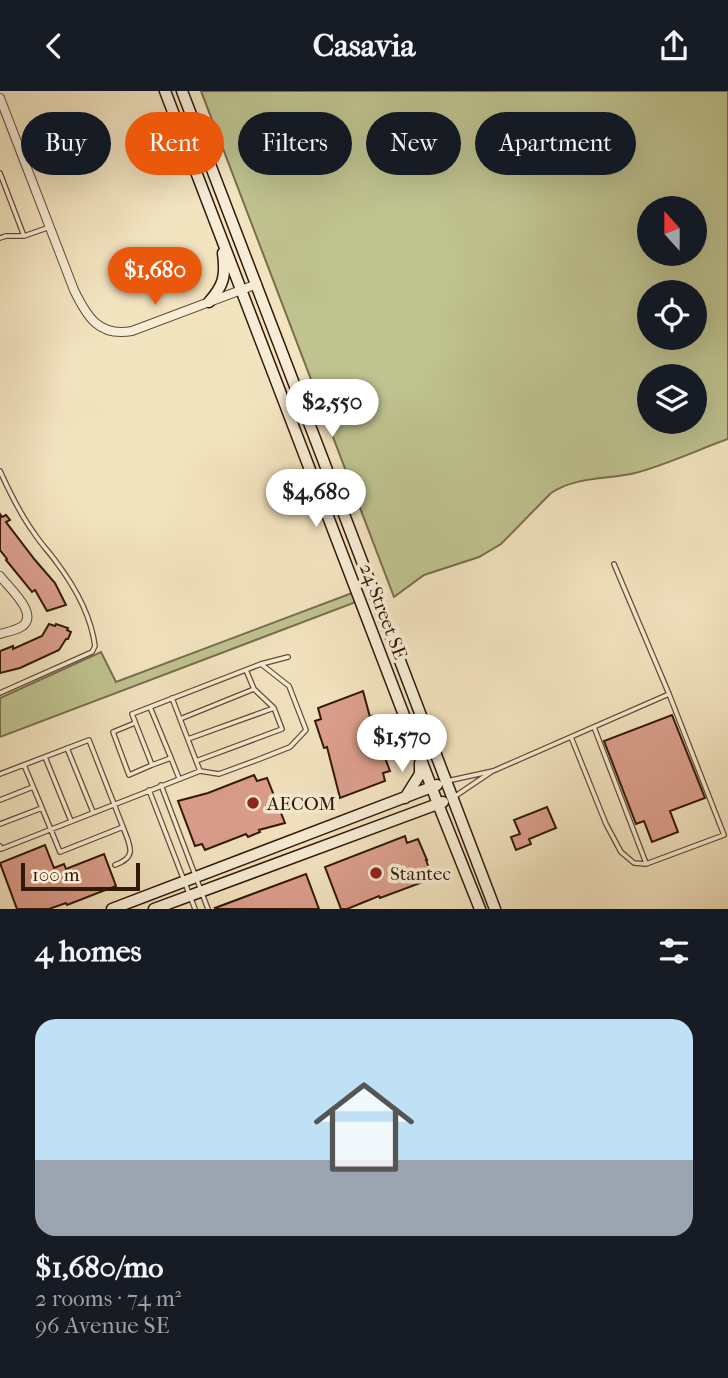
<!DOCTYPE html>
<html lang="en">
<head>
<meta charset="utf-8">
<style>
  body { margin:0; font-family:"IM FELL French Canon",serif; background:#20242c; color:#f1f3f6; height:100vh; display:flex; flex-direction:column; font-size:26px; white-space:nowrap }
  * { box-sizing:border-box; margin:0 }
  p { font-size:23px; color:#9ea1a6 }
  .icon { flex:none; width:38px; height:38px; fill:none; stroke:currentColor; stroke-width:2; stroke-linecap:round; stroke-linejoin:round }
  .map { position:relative; height:818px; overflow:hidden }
  .drawer { display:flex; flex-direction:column; background:#171b24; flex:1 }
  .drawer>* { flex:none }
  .top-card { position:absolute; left:21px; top:21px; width:686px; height:63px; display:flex; gap:14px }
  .needle { width:46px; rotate:339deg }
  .fabs { position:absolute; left:637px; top:105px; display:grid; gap:14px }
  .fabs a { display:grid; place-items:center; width:70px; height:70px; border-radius:50%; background:#171b24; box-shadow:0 7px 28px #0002; font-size:35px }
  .scale { position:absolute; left:21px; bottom:18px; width:119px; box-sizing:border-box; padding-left:7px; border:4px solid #321806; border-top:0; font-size:19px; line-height:24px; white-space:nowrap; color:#321806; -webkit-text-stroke:5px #f7edd6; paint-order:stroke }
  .price { position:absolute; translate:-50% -60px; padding:0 16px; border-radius:24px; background:#fff; color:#222; font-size:23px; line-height:46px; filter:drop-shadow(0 2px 4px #0008) }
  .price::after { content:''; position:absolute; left:50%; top:42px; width:21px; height:16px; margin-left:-10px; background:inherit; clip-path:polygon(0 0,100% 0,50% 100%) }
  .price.on { background:#ea580c; color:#fff }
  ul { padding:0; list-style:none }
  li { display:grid; align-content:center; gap:14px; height:371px; padding:0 35px }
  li+li { border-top:2px solid #363941 }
  li span { display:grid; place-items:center; height:217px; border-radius:21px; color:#555 }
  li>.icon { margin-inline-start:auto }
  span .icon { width:126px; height:126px; fill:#fffc; stroke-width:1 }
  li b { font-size:30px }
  h2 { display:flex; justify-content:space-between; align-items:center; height:84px; padding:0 35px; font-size:30px }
  .pill { padding:0 24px; border-radius:32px; background:#171b24; box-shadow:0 7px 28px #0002; font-size:24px; line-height:63px }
  .pill.on { background:#ea580c; color:#fff }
  header { display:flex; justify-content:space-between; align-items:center; height:91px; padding:0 35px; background:#171b24; font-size:32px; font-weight:700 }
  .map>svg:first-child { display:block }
</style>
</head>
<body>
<header><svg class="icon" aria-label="back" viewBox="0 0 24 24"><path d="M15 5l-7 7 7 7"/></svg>Casavia<svg class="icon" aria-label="share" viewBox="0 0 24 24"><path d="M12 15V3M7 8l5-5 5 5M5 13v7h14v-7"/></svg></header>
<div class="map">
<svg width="728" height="818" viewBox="0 0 728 818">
  <rect width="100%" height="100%" fill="#f3e4c0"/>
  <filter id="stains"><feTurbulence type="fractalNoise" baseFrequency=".00286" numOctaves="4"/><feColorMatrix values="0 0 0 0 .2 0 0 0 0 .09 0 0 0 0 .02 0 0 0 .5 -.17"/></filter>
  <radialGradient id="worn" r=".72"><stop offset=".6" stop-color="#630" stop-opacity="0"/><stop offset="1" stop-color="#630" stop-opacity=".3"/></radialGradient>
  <path fill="#bfc390" stroke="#786e4b" stroke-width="2" fill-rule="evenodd" d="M201 0H728V348C697 359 666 374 635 382 606 389 577 385 551 402L501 453 479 466 424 484 394 506ZM695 117V163H649V117ZM695 201V247H649V201ZM695 285V331H649V285Z
    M352 502 356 511 0 646V607L101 561 116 591Z"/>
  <path fill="#dc9f8d" stroke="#321806" stroke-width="2" d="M0 423 2 426 6 424 10 429 6 431 35 469 55 492 66 514 47 520 35 499 32 501 6 469 7 468 0 459Z
    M49 533 55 535 56 533 68 537 67 539 71 541 68 548H66L59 559 20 577 0 582V560L13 555V558L42 545Z
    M363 600 370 626 372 625 376 637 374 638 390 680 383 682 385 690 340 707 327 656 324 657 315 630 321 628 318 617Z
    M672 624 705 707 670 720 678 741 652 751 644 730 636 733 604 650Z
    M254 684 257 690 267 687 285 732 259 739 260 741 248 746 246 743 205 759 202 753 195 755 178 710 208 702Z
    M547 716 556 737 529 748 531 753 516 759 511 746 520 743 514 729Z
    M405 745 407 752 418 748 427 769H426L430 780 420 784 423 791 380 807 379 805 347 818H341L325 776Z
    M45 754 54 777 64 773 66 778 104 763 116 795 67 814 66 812 49 818H17L0 772Z
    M306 783 319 818H216L215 817Z"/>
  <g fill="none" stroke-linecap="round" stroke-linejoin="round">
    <g stroke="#624b34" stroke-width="6">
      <path id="service" d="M0 82 24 145
        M0 147 6 145H24L47 137
        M0 380C10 402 20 423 34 442 41 453 50 462 57 472 75 496 91 525 95 555L92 561 0 602
        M261 573 288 566
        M172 607 200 680
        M150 616 171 667
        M180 628 254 598 246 579
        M135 632 113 641 129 684 152 674
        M594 636 646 772
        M571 646 606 733 621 761 634 772 646 773 724 744 669 603 614 473
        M188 648 274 617 254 598
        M67 657 93 721
        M45 666 71 730
        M196 670 282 638 274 617
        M0 683 89 649 123 736 60 761 42 717
        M447 690 493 680 669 603
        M161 694 208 818
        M149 699 195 818
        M454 706 491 681
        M0 709 33 696
        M0 733 42 717 24 674
        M0 755 1 758 200 680 219 683 257 669 290 656 306 639 289 595 261 573 132 623 152 674 171 667 179 687
        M115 774C138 766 130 755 123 736"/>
    </g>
    <g stroke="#624b34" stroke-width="10">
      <path id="minor" d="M0 7 74 199C87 226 99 246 132 240L257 193
        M0 485C8 496 41 524 21 536 16 539 7 541 0 543"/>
    </g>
    <g stroke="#321806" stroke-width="13">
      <path id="secondary" d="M165 0 438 713 480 818
        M182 0 495 818
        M209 211C224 194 226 185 223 162
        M405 707 420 683V672
        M112 818 437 694
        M154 818 443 711"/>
    </g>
    <use href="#service" stroke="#f7edd6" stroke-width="3.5"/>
    <use href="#minor" stroke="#f7edd6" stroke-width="8"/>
    <use href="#secondary" stroke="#f7edd6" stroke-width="10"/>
  </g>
  <g fill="#8f2418" stroke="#f7edd6" stroke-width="2.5">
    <circle cx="253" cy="712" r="7"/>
    <circle cx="376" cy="782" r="7"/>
  </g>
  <g text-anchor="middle" stroke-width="7" stroke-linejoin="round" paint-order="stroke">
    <g font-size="19" fill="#321806" stroke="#f7edd6">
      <text transform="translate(384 520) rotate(69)" y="7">24 Street SE</text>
    </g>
    <g font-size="19" fill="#321806" stroke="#f7edd6" text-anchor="start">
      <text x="267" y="719">AECOM</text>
      <text x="390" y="789">Stantec</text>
    </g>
  </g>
  <rect width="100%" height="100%" filter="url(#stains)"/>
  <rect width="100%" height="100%" fill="url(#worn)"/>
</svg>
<div class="fabs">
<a><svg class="needle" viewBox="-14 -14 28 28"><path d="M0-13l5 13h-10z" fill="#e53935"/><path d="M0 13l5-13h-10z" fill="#9ea1a6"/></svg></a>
<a><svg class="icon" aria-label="locate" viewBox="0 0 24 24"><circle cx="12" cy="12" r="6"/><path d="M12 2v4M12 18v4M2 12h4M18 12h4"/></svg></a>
<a><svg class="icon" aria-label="layers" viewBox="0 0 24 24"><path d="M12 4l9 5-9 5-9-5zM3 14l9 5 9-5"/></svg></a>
</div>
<div class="scale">100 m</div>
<b class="price on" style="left:155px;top:216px">$1,680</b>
<b class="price" style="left:332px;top:348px">$2,550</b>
<b class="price" style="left:316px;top:438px">$4,680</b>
<b class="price" style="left:402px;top:683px">$1,570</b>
<div class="top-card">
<a class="pill">Buy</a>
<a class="pill on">Rent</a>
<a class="pill">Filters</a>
<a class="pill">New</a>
<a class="pill">Apartment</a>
</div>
</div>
<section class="drawer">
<h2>4 homes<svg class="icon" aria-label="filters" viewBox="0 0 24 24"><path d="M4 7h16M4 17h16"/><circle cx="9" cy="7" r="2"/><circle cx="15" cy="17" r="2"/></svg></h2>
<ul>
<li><span style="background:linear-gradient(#bfe0f5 65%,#9aa5b1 0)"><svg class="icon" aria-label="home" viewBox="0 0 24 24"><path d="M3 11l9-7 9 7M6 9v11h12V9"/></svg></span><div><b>$1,680/mo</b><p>2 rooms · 74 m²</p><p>96 Avenue SE</p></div></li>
</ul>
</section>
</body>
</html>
